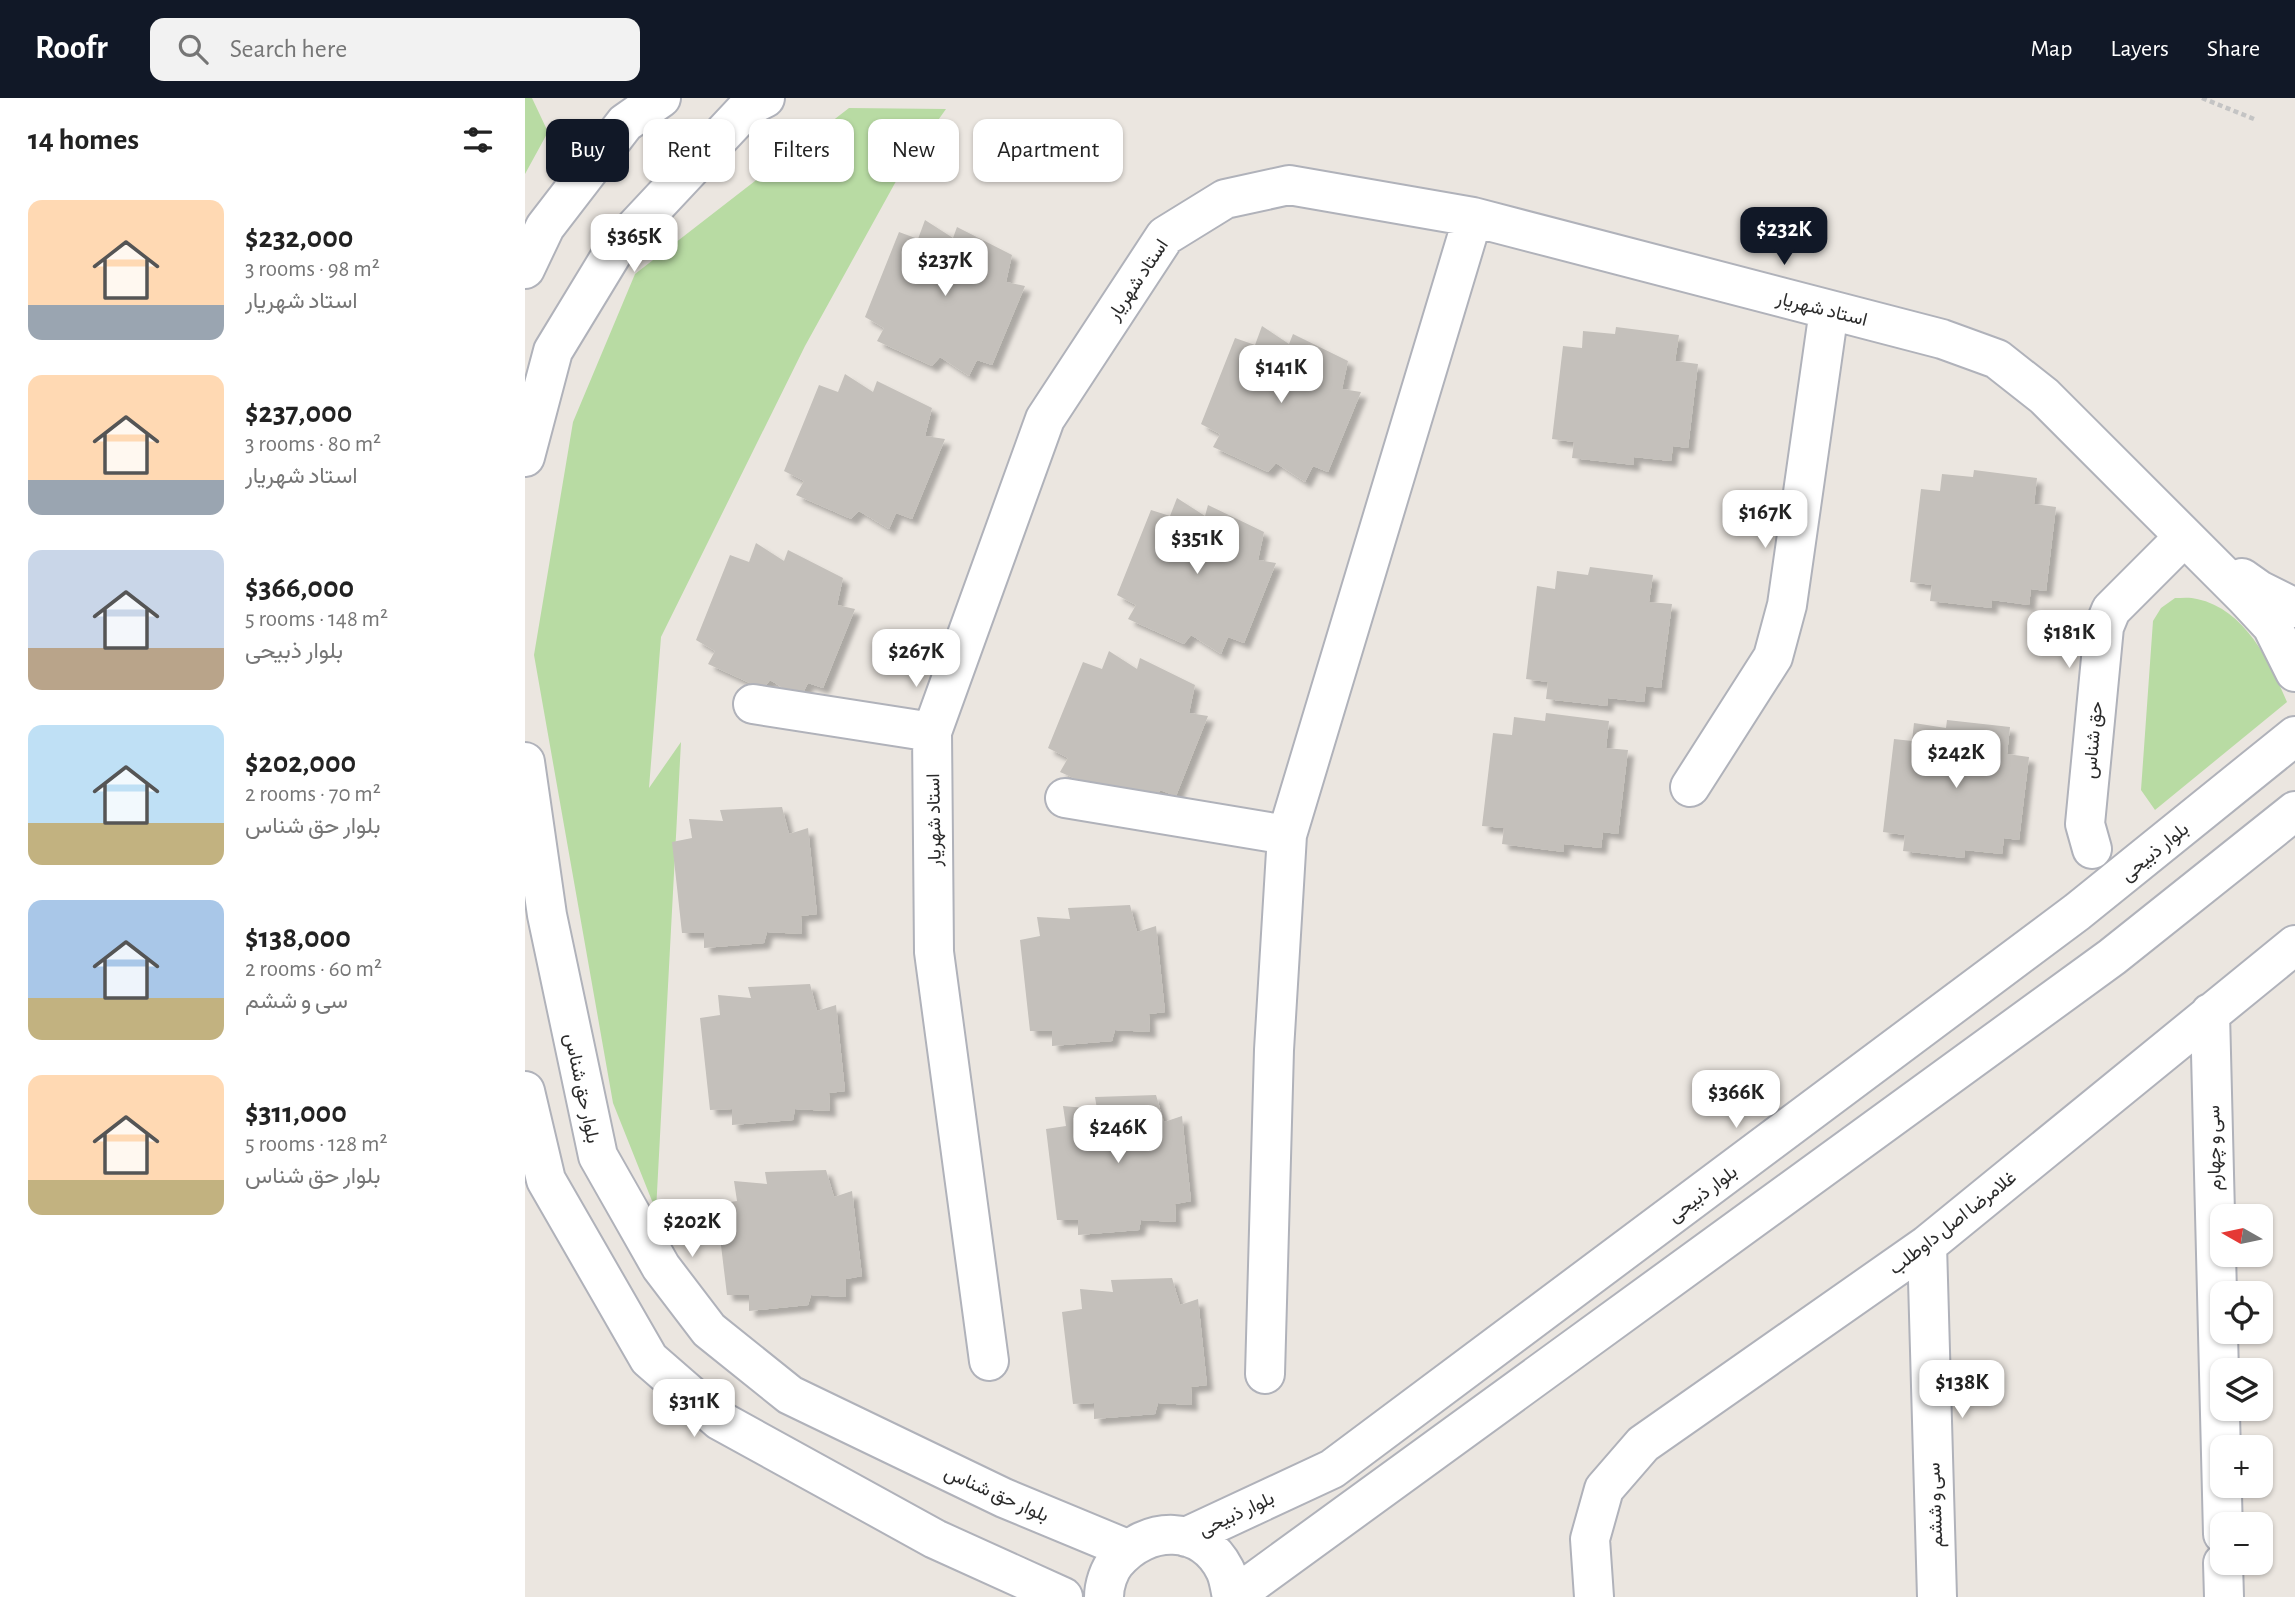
<!DOCTYPE html>
<html lang="en">
<head>
<meta charset="utf-8">
<style>
  body { margin:0; font-family:"Alegreya Sans",Vazirmatn,sans-serif; background:#f2f2f2; color:#222; height:100vh; display:flex; flex-direction:column; font-size:26px; white-space:nowrap }
  * { box-sizing:border-box; margin:0 }
  p { font-size:23px; color:#767676 }
  .icon { flex:none; width:38px; height:38px; fill:none; stroke:currentColor; stroke-width:2; stroke-linecap:round; stroke-linejoin:round }
  .map { position:relative; flex:1; overflow:hidden }
  .sheet { display:flex; flex-direction:column; background:#fff; width:525px }
  .sheet>* { flex:none }
  .hud { position:absolute; left:21px; top:21px; width:665px; height:63px; display:flex; gap:14px }
  .needle { width:46px; rotate:279deg }
  .controls { position:absolute; left:1685px; top:1106px; display:grid; gap:14px }
  .controls a { display:grid; place-items:center; width:63px; height:63px; border-radius:14px; background:#fff; box-shadow:0 2px 5px #0004; font-size:35px }
  .price { position:absolute; translate:-50% -60px; padding:0 16px; border-radius:14px; background:#fff; color:#222; font-size:23px; line-height:46px; filter:drop-shadow(0 2px 4px #0008) }
  .price::after { content:''; position:absolute; left:50%; top:42px; width:21px; height:16px; margin-left:-10px; background:inherit; clip-path:polygon(0 0,100% 0,50% 100%) }
  .price.on { background:#111827; color:#fff }
  ul { padding:0; list-style:none }
  li { display:flex; align-items:center; gap:21px; height:175px; padding:0 28px }
  li span { display:grid; place-items:center; flex:none; width:196px; height:140px; border-radius:14px; color:#555 }
  li>.icon { margin-inline-start:auto }
  span .icon { width:84px; height:84px; fill:#fffc; stroke-width:1 }
  li b { font-size:30px }
  h2 { display:flex; justify-content:space-between; align-items:center; height:84px; padding:0 28px; font-size:30px }
  .pill { padding:0 24px; border-radius:14px; background:#fff; box-shadow:0 2px 5px #0004; font-size:24px; line-height:63px }
  .pill.on { background:#111827; color:#fff }
  header { display:flex; align-items:center; gap:42px; box-sizing:border-box; height:98px; padding:0 35px; background:#111827; color:#fff }
  header strong { font-size:33px }
  nav { display:flex; gap:38px; margin-inline-start:auto; font-size:24px }
  .search { width:490px; height:63px; background:#f2f2f2; display:flex; align-items:center; gap:18px; box-sizing:border-box; padding:0 24px; border-radius:14px; color:#767676; font-size:26px }
  main { display:flex; flex:1; min-height:0 }
  .map>svg:first-child { display:block }
</style>
</head>
<body>
<header>
<strong>Roofr</strong>
<div class="search"><svg class="icon" aria-label="search" viewBox="0 0 24 24"><circle cx="10" cy="10" r="6"/><path d="M15 15l6 6"/></svg>Search here</div>
<nav><a>Map</a><a>Layers</a><a>Share</a></nav>
</header>
<main>
<section class="sheet">
<h2>14 homes<svg class="icon" aria-label="filters" viewBox="0 0 24 24"><path d="M4 7h16M4 17h16"/><circle cx="9" cy="7" r="2"/><circle cx="15" cy="17" r="2"/></svg></h2>
<ul>
<li><span style="background:linear-gradient(#ffd9b3 75%,#9aa5b1 0)"><svg class="icon" aria-label="home" viewBox="0 0 24 24"><path d="M3 11l9-7 9 7M6 9v11h12V9"/></svg></span><div><b>$232,000</b><p>3 rooms · 98 m²</p><p>استاد شهریار</p></div></li>
<li><span style="background:linear-gradient(#ffd9b3 75%,#9aa5b1 0)"><svg class="icon" aria-label="home" viewBox="0 0 24 24"><path d="M3 11l9-7 9 7M6 9v11h12V9"/></svg></span><div><b>$237,000</b><p>3 rooms · 80 m²</p><p>استاد شهریار</p></div></li>
<li><span style="background:linear-gradient(#c9d6e8 70%,#b9a48a 0)"><svg class="icon" aria-label="home" viewBox="0 0 24 24"><path d="M3 11l9-7 9 7M6 9v11h12V9"/></svg></span><div><b>$366,000</b><p>5 rooms · 148 m²</p><p>بلوار ذبیحی</p></div></li>
<li><span style="background:linear-gradient(#bfe0f5 70%,#c2b280 0)"><svg class="icon" aria-label="home" viewBox="0 0 24 24"><path d="M3 11l9-7 9 7M6 9v11h12V9"/></svg></span><div><b>$202,000</b><p>2 rooms · 70 m²</p><p>بلوار حق شناس</p></div></li>
<li><span style="background:linear-gradient(#a9c7e8 70%,#c2b280 0)"><svg class="icon" aria-label="home" viewBox="0 0 24 24"><path d="M3 11l9-7 9 7M6 9v11h12V9"/></svg></span><div><b>$138,000</b><p>2 rooms · 60 m²</p><p>سی و ششم</p></div></li>
<li><span style="background:linear-gradient(#ffd9b3 75%,#c2b280 0)"><svg class="icon" aria-label="home" viewBox="0 0 24 24"><path d="M3 11l9-7 9 7M6 9v11h12V9"/></svg></span><div><b>$311,000</b><p>5 rooms · 128 m²</p><p>بلوار حق شناس</p></div></li>
</ul>
</section>
<div class="map">
<svg width="1770" height="1499" viewBox="0 0 1770 1499">
  <defs>
    <filter id="shadow"><feDropShadow dx="6" dy="6" stdDeviation="2" flood-color="#0004"/></filter>
  </defs>
  <rect width="100%" height="100%" fill="#ebe6e0"/>
  <path fill="#b8dba3" d="M0 0H7L23 34 0 76Z
    M324 10 421 11 375 76 280 248 136 539 124 690 156 644 131 1113 88 1005 9 557 48 324 110 176Z
    M1650 500C1657 500 1665 499 1672 501 1720 511 1745 564 1762 604L1630 712 1616 692 1628 523 1636 510Z"/>
  <path fill="#c4c0bb" filter="url(#shadow)" d="M400 122 428 140 432 129 487 157 481 184 500 188 467 267 452 262 444 278 415 259 407 268 352 243 359 230 340 219 374 134 393 141Z
    M737 228 764 246 768 236 823 263 817 291 836 294 803 374 788 368 780 384 751 365 743 374 688 349 695 336 676 326 710 240 730 247Z
    M1091 229 1154 237 1150 263 1173 266 1163 350 1148 348 1146 363 1109 359V367L1047 360 1049 344 1027 341 1038 248 1057 250 1058 233 1090 236Z
    M320 276 348 294 352 283 407 310 400 338 420 341 387 421 371 415 364 431 334 413 326 421 271 397 279 383 259 373 294 287 313 294Z
    M1449 372 1512 380 1509 406 1531 409 1521 493 1506 491 1504 507 1467 502V510L1405 503 1407 487 1385 484 1396 391 1415 393 1417 376 1448 379Z
    M652 400 680 418 683 407 739 434 733 462 751 465 719 545 703 539 696 556 666 537 659 546 603 521 611 507 592 497 626 412 645 418Z
    M231 445 259 463 263 452 318 480 312 507 330 511 298 590 283 585 275 601 245 582 238 591 183 566 190 553 171 542 205 457 224 464Z
    M1065 469 1128 477 1124 504 1147 506 1136 590 1121 588 1119 604 1083 600 1082 608 1021 601 1023 584 1001 581 1012 488 1030 491 1032 473 1063 477Z
    M584 553 612 571 615 560 670 587 664 615 683 618 651 698 635 692 628 708 598 690 590 698 535 674 543 660 523 650 558 564 577 571Z
    M1021 615 1084 623 1081 650 1103 652 1093 736 1078 734 1076 750 1039 746V754L977 746 979 730 957 728 968 635 987 637 989 619 1020 623Z
    M1422 622 1485 629 1482 656 1504 659 1494 742 1479 740 1477 756 1440 752 1439 760 1378 753 1380 737 1358 734 1369 641 1387 643 1389 625 1421 630Z
    M257 709 264 736 283 730 292 816 276 818 277 836 242 834 239 845 179 850V835H157L147 744 167 740 164 721 198 723 195 712Z
    M605 807 612 834 631 828 640 914 624 916 625 934 590 932 587 943 527 948V933H505L495 842 515 838 512 819 545 821 543 810Z
    M285 886 292 913 311 907 320 993 304 995 305 1013 270 1011 268 1022 207 1027V1011L185 1012 175 920 195 917 193 897 226 900 223 889Z
    M631 997 639 1024 657 1018 666 1103 650 1106 651 1124 616 1122 614 1132 553 1137V1122H532L521 1031 541 1028 538 1008 572 1011 570 999Z
    M301 1072 309 1099 327 1093 337 1178 321 1181V1199L286 1197 283 1207 224 1213V1197H202L191 1106 212 1103 209 1083 242 1086 240 1074Z
    M647 1180 655 1207 673 1201 682 1287 666 1289 667 1307 633 1305 630 1316 569 1321V1305L548 1306 537 1214 557 1211 555 1191 588 1194 586 1182Z"/>
  <g fill="none" stroke-linecap="round" stroke-linejoin="round">
    <g stroke="#b0b2ba" stroke-width="42">
      <path id="street" d="M1717 480 1734 492 1770 510
        M228 606 407 634
        M1165 689 1248 559 1262 507 1304 212
        M540 700 762 737
        M1567 751 1560 726 1579 529 1586 512 1659 439
        M1685 915 1698 1436
        M1402 1147 1412 1499
        M464 1263 409 854 407 634 520 321 640 138 700 101 764 87 948 119 1417 241 1472 261 1519 298 1720 499 1747 528 1770 574
        M740 1276 749 952 762 737 948 119
        M1698 1465 1699 1499
        M1069 1499 1065 1441 1079 1391 1118 1346 1402 1147 1770 847"/>
    </g>
    <g stroke="#b0b2ba" stroke-width="42">
      <path id="secondary" d="M0 171 20 129 100 25 136 0
        M0 359 28 253 90 151 224 8 240 0
        M0 664 22 817 73 1058 136 1169 184 1232 265 1297 479 1400 602 1451
        M0 993 21 1082 124 1261 194 1322 410 1441 538 1499
        M661 1439 807 1371 1552 814 1770 638
        M579 1499C579 1487 584 1472 591 1464 622 1427 677 1426 700 1472 704 1480 705 1491 707 1499
        M708 1499 1587 859 1770 713"/>
    </g>
    <path stroke="#c4c4c4" stroke-width="4.5" stroke-dasharray="5 3.5" stroke-linecap="butt" d="M1677 0 1729 21"/>
    <use href="#street" stroke="#fff" stroke-width="38"/>
    <use href="#secondary" stroke="#fff" stroke-width="38"/>
  </g>
  <g text-anchor="middle" stroke-width="5" stroke-linejoin="round" paint-order="stroke">
    <g font-size="19" fill="#2b2b2b" stroke="#fff">
      <text transform="translate(612 181) rotate(-56)" y="7">استاد شهریار</text>
      <text transform="translate(1297 210) rotate(14)" y="7">استاد شهریار</text>
      <text transform="translate(1567 642) rotate(-85)" y="7">حق شناس</text>
      <text transform="translate(408 722) rotate(-91)" y="7">استاد شهریار</text>
      <text transform="translate(1629 753) rotate(-39)" y="7">بلوار ذبیحی</text>
      <text transform="translate(58 990) rotate(78)" y="7">بلوار حق شناس</text>
      <text transform="translate(1688 1050) rotate(-91)" y="7">سی و چهارم</text>
      <text transform="translate(1177 1095) rotate(-37)" y="7">بلوار ذبیحی</text>
      <text transform="translate(1427 1124) rotate(-38)" y="7">غلامرضا اصل داوطلب</text>
      <text transform="translate(472 1395) rotate(24)" y="7">بلوار حق شناس</text>
      <text transform="translate(1409 1407) rotate(-92)" y="7">سی و ششم</text>
      <text transform="translate(711 1415) rotate(-25)" y="7">بلوار ذبیحی</text>
    </g>
  </g>
</svg>
<div class="controls">
<a><svg class="needle" viewBox="-14 -14 28 28"><path d="M0-13l5 13h-10z" fill="#e53935"/><path d="M0 13l5-13h-10z" fill="#767676"/></svg></a>
<a><svg class="icon" aria-label="locate" viewBox="0 0 24 24"><circle cx="12" cy="12" r="6"/><path d="M12 2v4M12 18v4M2 12h4M18 12h4"/></svg></a>
<a><svg class="icon" aria-label="layers" viewBox="0 0 24 24"><path d="M12 4l9 5-9 5-9-5zM3 14l9 5 9-5"/></svg></a>
<a>+</a>
<a>−</a>
</div>
<b class="price on" style="left:1259px;top:169px">$232K</b>
<b class="price" style="left:109px;top:176px">$365K</b>
<b class="price" style="left:420px;top:200px">$237K</b>
<b class="price" style="left:756px;top:307px">$141K</b>
<b class="price" style="left:1240px;top:452px">$167K</b>
<b class="price" style="left:672px;top:478px">$351K</b>
<b class="price" style="left:1544px;top:572px">$181K</b>
<b class="price" style="left:391px;top:591px">$267K</b>
<b class="price" style="left:1431px;top:692px">$242K</b>
<b class="price" style="left:1211px;top:1032px">$366K</b>
<b class="price" style="left:593px;top:1067px">$246K</b>
<b class="price" style="left:167px;top:1161px">$202K</b>
<b class="price" style="left:1437px;top:1322px">$138K</b>
<b class="price" style="left:169px;top:1341px">$311K</b>
<div class="hud">
<a class="pill on">Buy</a>
<a class="pill">Rent</a>
<a class="pill">Filters</a>
<a class="pill">New</a>
<a class="pill">Apartment</a>
</div>
</div>
</main>
</body>
</html>
